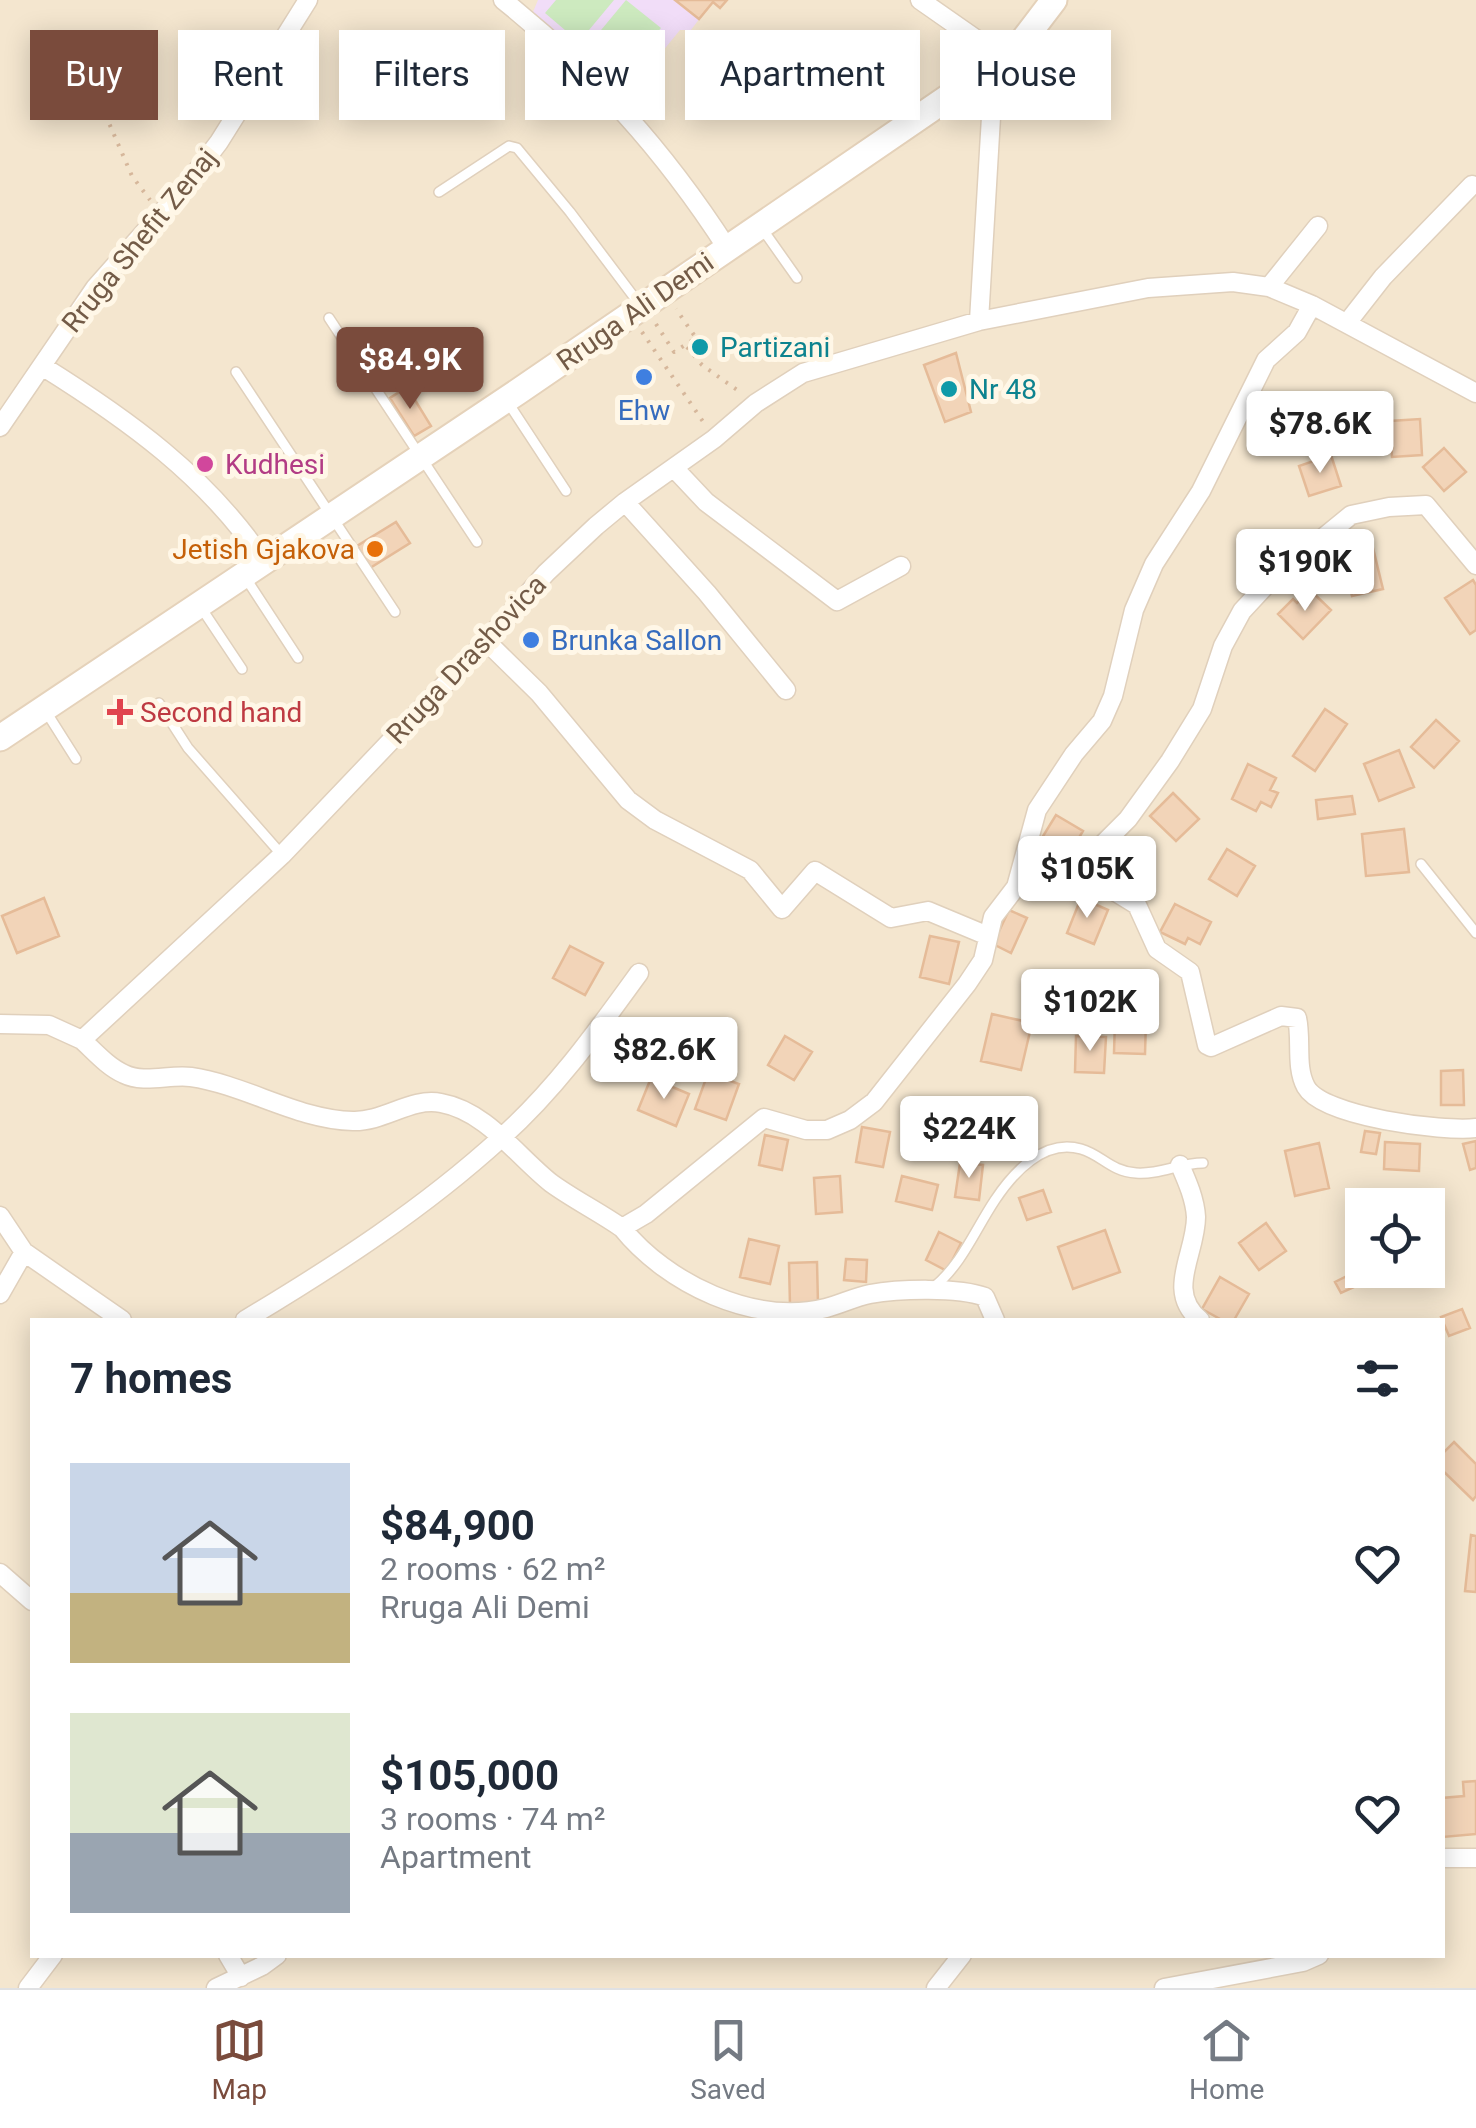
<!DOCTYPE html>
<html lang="en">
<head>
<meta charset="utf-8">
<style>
  body { margin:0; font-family:Roboto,sans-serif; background:#f6f6f7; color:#1f2937; height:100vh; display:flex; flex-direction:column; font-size:38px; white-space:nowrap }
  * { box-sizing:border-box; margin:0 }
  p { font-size:32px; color:#747a83 }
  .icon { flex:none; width:55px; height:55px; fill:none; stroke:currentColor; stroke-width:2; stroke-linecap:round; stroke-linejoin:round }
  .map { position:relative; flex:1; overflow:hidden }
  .sheet { position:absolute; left:30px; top:1318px; width:1415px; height:640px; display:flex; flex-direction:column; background:#fff; border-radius:0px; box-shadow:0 5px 25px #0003 }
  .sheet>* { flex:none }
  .hud { position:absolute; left:30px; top:30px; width:1418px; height:90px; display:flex; gap:20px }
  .tools { position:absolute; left:1345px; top:1188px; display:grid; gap:20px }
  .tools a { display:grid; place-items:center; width:100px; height:100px; border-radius:0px; background:#fff; box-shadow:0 5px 25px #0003; font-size:50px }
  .price { position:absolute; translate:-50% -85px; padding:0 22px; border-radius:10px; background:#fff; color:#222; font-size:32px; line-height:65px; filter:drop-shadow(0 2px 5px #0008) }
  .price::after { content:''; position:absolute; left:50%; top:60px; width:30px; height:22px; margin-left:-15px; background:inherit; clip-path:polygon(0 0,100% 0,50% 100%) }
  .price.selected { background:#7a4b3c; color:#fff }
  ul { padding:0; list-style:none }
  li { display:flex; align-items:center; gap:30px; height:250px; padding:0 40px }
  li span { display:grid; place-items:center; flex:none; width:280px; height:200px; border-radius:0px; color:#555 }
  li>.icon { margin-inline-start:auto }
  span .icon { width:120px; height:120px; fill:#fffc; stroke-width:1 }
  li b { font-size:42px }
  h2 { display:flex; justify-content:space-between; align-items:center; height:120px; padding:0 40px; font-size:42px }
  .pill { padding:0 35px; border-radius:0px; background:#fff; box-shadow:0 5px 25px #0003; font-size:35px; line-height:90px }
  .pill.selected { background:#7a4b3c; color:#fff }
  .tab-bar { display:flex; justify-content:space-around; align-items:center; height:140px; border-top:2px solid #e0e1e3; background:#fff; font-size:28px; color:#747a83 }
  .tab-bar a { display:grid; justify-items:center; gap:5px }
  .tab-bar .selected { color:#7a4b3c }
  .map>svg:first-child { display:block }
</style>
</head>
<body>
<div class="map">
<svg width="1476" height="1988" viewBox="0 0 1476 1988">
  <rect width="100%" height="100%" fill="#fcf4e0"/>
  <path fill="#f4e6cf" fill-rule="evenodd" d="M0 0H1476V1988H0ZM1362 1205H1428V1270H1362ZM32 1320H1442V1955H32Z"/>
  <path fill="#f1ddf8" d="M538 0H727L720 8 712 2 691 30H680L626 96 533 12Z"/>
  <path fill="#cdeabf" d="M556 0H614L579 42 545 13Z
    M626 0 661 28 621 75 587 47Z"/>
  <path fill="#f2d4b8" stroke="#e5bb98" stroke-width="2.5" d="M675 0H727L720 8 713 2 699 19Z
    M956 353 971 412 945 422 924 365Z
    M407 387 431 426 414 436 390 398Z
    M1420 419 1422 455 1392 457 1390 421Z
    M1444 448 1466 472 1444 491 1423 467Z
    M1331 455 1341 486 1309 496 1299 466Z
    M396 522 410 543 370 568 357 546Z
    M1373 548 1383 589 1352 596 1342 555Z
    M1473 580 1476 585V630L1470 634 1445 598Z
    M1310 590 1331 610 1303 639 1278 614 1293 599 1297 603Z
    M1325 709 1347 724 1315 771 1293 756Z
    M1436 720 1459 741 1434 768 1411 747Z
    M1399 750 1414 787 1379 801 1364 764Z
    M1248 764 1276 778 1270 790 1278 793 1271 807 1261 802 1256 811 1232 799Z
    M1173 793 1199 819 1176 841 1150 816Z
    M1352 796 1355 814 1318 819 1316 800Z
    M1056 815 1083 831 1067 858 1040 841Z
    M1404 829 1409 872 1366 876 1362 834Z
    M1227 849 1255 866 1237 896 1209 879Z
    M44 898 59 936 17 953 2 916Z
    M1081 898 1108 910 1094 944 1067 933Z
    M1175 904 1211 922 1200 944 1188 938 1185 944 1160 932Z
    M1009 910 1027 918 1011 953 993 944Z
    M930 936 959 942 949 984 920 977Z
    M570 946 603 963 585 995 553 978Z
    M992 1014 1032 1023 1021 1070 981 1061Z
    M1115 1019 1146 1021 1145 1054 1114 1053Z
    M785 1036 812 1052 794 1080 768 1065Z
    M1076 1036 1106 1037 1104 1073 1075 1072Z
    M1463 1070 1464 1105H1441V1071Z
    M708 1073 739 1084 726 1120 695 1109Z
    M651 1078 689 1094 676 1126 638 1110Z
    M862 1127 890 1132 883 1167 856 1162Z
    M1365 1131 1380 1133 1376 1154 1361 1152Z
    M765 1135 788 1140 782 1170 759 1165Z
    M1476 1141V1168L1470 1170 1463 1144Z
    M1385 1142 1420 1144 1419 1171 1384 1169Z
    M1319 1143 1329 1188 1295 1196 1285 1151Z
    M960 1163 983 1165 979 1200 955 1197Z
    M840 1176 842 1212 816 1214 814 1178Z
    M902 1176 938 1185 932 1210 896 1201Z
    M1043 1190 1051 1212 1027 1220 1019 1198Z
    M1266 1223 1286 1251 1259 1270 1239 1243Z
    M1105 1230 1120 1272 1073 1289 1058 1247Z
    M939 1232 961 1243 947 1271 926 1260Z
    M749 1239 779 1246 770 1284 740 1277Z
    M846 1259 867 1260 866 1282 844 1280Z
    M817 1262 818 1304 790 1305 789 1263Z
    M1357 1271 1363 1283 1341 1293 1335 1282Z
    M1220 1277 1249 1294 1234 1320H1222L1202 1309Z
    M1462 1309 1470 1328 1449 1336 1441 1317Z
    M1454 1442 1476 1464V1496L1473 1500 1442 1470V1454Z
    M1471 1535 1476 1536V1592L1465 1591Z
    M1476 1781V1834L1443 1837 1442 1798 1464 1796 1463 1782Z"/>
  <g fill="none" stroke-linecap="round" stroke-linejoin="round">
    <g stroke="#e0d0bc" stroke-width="12">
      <path id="service" d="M439 192 509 146 517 148 570 212 640 305
        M761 227 797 278
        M329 318 477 542
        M236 372 395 612
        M507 401 566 491
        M245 577 298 658
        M202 609 242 669
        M159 703 188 748 282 855
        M45 710 76 759
        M1421 864 1476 933
        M934 1287C962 1264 975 1230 995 1200 1013 1173 1044 1138 1081 1149 1102 1155 1110 1171 1136 1173 1159 1175 1180 1163 1203 1163"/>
    </g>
    <g stroke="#e0d0bc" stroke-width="21">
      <path id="minor" d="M503 0C595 74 663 149 727 248
        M920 0 1003 58
        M1269 287 1318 226
        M979 321 994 66
        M1347 323 1383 277 1472 185
        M42 366C127 419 207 476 264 561
        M0 427 95 288 187 184 219 142 308 0
        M674 468 706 502 837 601 901 566
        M625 502 707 593 786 690
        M486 641 539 693 628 800 655 820 750 870 782 909 815 871 891 918 928 911 988 936
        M1072 865 1137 905 1157 949 1190 972 1207 1045 1211 1047 1281 1016 1297 1018C1302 1040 1295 1067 1306 1087 1323 1117 1443 1132 1476 1128
        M1016 887 1057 873 1094 853 1128 819 1170 761 1202 709 1223 646 1242 611 1269 582 1351 515 1389 507 1426 505 1476 565
        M0 1024 49 1025 82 1040 282 855 486 641 546 573 596 526 625 502 714 439 756 403 803 373 979 321 1148 288 1233 282 1269 287 1312 305 1476 393
        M82 1040C95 1052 108 1067 124 1074 144 1084 170 1074 191 1077 246 1085 298 1120 353 1121 384 1122 411 1097 441 1103 486 1111 517 1156 551 1183 573 1199 599 1212 622 1228L646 1214 764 1118 806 1130H827L850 1120 874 1102 967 984 983 960 993 917 1016 887 1037 810 1074 754 1102 721 1113 696 1134 610 1154 564 1201 491 1266 360 1297 332 1312 305
        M1180 1165C1187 1181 1195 1199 1196 1217 1196 1254 1165 1291 1200 1320
        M0 1216 24 1252 122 1320
        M622 1228C666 1283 754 1326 826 1308 841 1304 855 1297 870 1294 898 1289 959 1287 985 1297L995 1320
        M0 1294 24 1252
        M245 1320C335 1266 423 1209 501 1138 555 1090 597 1031 639 973
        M0 1573 32 1601
        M1442 1858H1476
        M228 1955 241 1977
        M28 1988 53 1955
        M216 1988 262 1966 277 1955
        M936 1988 962 1955
        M1164 1988 1303 1962 1319 1955"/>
    </g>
    <g stroke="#e5d2ba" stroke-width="29">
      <path id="secondary" d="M0 738 519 391 994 66 1022 42 1054 0"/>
    </g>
    <path stroke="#d6b79b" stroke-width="4" stroke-dasharray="2.5 8" stroke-linecap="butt" d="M72 38 132 176 150 200
      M656 324 674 352 696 338 676 309
      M642 332 704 423
      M687 347 702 365 740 392"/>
    <use href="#service" stroke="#fff" stroke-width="9"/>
    <use href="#minor" stroke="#fff" stroke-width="18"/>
    <use href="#secondary" stroke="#fff" stroke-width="25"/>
  </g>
  <g fill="#0f9aa8" stroke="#fff7e7" stroke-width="4">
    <circle cx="700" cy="347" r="10"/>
    <circle cx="949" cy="389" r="10"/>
  </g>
  <g fill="#3f7fe0" stroke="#fff7e7" stroke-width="4">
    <circle cx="644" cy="377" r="10"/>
    <circle cx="531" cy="640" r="10"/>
  </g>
  <circle fill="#d1479c" stroke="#fff7e7" stroke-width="4" cx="205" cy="464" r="10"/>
  <circle fill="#e8710a" stroke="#fff7e7" stroke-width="4" cx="375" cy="549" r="10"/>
  <path fill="#e0444e" stroke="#fff7e7" stroke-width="4" d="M115 697h10v10h10v10h-10v10h-10v-10h-10v-10h10z"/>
  <g text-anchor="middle" stroke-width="10" stroke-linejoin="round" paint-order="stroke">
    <g font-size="28" fill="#735b47" stroke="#fff7e7">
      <text transform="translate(139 240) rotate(-51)" y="10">Rruga Shefit Zenaj</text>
      <text transform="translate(635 311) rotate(-35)" y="10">Rruga Ali Demi</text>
      <text transform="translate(466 659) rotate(-47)" y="10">Rruga Drashovica</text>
    </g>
    <g font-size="28" fill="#0d838f" stroke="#fff7e7" text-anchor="start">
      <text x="720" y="357">Partizani</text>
      <text x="969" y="399">Nr 48</text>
    </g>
    <g font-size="28" fill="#366cbe" stroke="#fff7e7">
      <text x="644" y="420">Ehw</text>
      <text x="551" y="650" text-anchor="start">Brunka Sallon</text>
    </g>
    <g font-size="28" fill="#b23c85" stroke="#fff7e7" text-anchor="start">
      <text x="225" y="474">Kudhesi</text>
    </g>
    <g font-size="28" fill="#c56008" stroke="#fff7e7" text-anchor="end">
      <text x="355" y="559">Jetish Gjakova</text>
    </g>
    <g font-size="28" fill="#be3a42" stroke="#fff7e7" text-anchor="start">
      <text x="140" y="722">Second hand</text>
    </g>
  </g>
</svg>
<div class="tools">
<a><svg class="icon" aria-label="locate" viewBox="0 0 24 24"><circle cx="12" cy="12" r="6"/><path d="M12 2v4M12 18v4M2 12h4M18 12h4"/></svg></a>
</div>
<b class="price selected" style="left:410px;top:412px">$84.9K</b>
<b class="price" style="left:1320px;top:476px">$78.6K</b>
<b class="price" style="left:1305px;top:614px">$190K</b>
<b class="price" style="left:1087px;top:921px">$105K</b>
<b class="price" style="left:1090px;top:1054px">$102K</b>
<b class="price" style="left:664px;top:1102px">$82.6K</b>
<b class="price" style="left:969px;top:1181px">$224K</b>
<div class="hud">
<a class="pill selected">Buy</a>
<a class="pill">Rent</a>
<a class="pill">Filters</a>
<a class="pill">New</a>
<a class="pill">Apartment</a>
<a class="pill">House</a>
</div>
<section class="sheet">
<h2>7 homes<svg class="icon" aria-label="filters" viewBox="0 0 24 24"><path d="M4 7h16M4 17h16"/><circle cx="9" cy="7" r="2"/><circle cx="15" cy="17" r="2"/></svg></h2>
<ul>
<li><span style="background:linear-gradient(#c9d6e8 65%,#c2b280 0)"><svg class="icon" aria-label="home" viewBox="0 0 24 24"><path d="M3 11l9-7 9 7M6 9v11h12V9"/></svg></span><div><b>$84,900</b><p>2 rooms · 62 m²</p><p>Rruga Ali Demi</p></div><svg class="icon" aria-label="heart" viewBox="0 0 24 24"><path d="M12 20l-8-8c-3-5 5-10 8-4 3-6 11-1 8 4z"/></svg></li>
<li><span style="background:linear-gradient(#dfe7d0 60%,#9aa5b1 0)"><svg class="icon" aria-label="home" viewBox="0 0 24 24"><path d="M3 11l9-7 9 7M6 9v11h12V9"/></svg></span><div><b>$105,000</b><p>3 rooms · 74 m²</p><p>Apartment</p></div><svg class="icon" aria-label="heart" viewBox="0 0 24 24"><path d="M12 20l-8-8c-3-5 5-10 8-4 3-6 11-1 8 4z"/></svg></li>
</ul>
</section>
</div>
<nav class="tab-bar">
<a class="selected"><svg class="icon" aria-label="map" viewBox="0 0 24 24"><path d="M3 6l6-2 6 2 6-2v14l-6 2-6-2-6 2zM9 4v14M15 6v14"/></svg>Map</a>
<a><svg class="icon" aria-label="saved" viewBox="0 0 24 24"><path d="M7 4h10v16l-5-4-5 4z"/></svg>Saved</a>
<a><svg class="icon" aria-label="home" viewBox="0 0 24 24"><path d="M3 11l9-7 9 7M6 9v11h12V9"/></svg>Home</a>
</nav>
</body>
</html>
